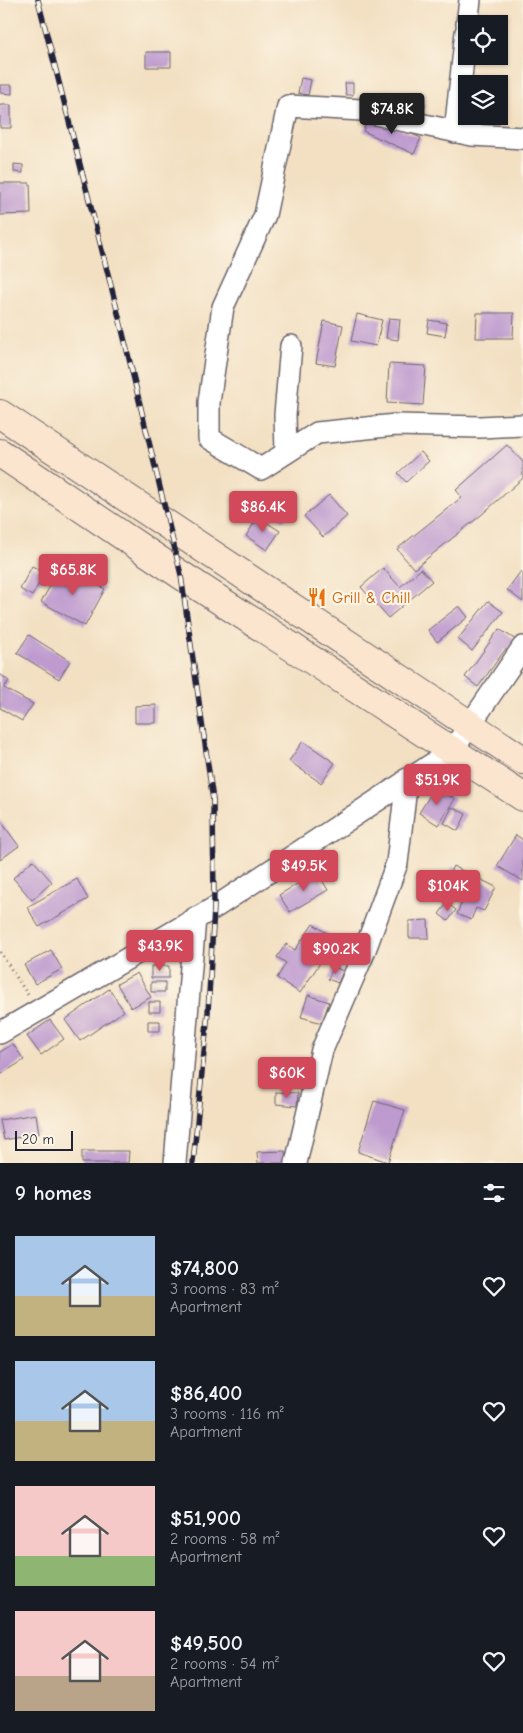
<!DOCTYPE html>
<html lang="en">
<head>
<meta charset="utf-8">
<style>
  body { margin:0; font-family:"Comic Neue",sans-serif; background:#242831; color:#f1f3f6; height:100vh; display:flex; flex-direction:column; font-size:19px; white-space:nowrap }
  * { box-sizing:border-box; margin:0 }
  p { font-size:16px; color:#9ea1a6 }
  .icon { flex:none; width:28px; height:28px; fill:none; stroke:currentColor; stroke-width:2; stroke-linecap:round; stroke-linejoin:round }
  .map { position:relative; height:1163px; overflow:hidden }
  .panel { display:flex; flex-direction:column; background:#171b24; flex:1 }
  .panel>* { flex:none }
  .tools { position:absolute; left:458px; top:15px; display:grid; gap:10px }
  .tools a { display:grid; place-items:center; width:50px; height:50px; border-radius:0px; background:#171b24; box-shadow:0 1px 4px #0004; font-size:25px }
  .scale { position:absolute; left:15px; bottom:12px; width:58px; box-sizing:border-box; padding-left:5px; border:2px solid #22223b; border-top:0; font-size:14px; line-height:18px; white-space:nowrap; color:#22223b; -webkit-text-stroke:4px #fcf5e5; paint-order:stroke }
  .price { position:absolute; translate:-50% -42px; padding:0 11px; border-radius:5px; background:#d1495b; color:#fff; font-size:16px; line-height:32px; filter:drop-shadow(0 1px 2px #0008) }
  .price::after { content:''; position:absolute; left:50%; top:30px; width:15px; height:11px; margin-left:-8px; background:inherit; clip-path:polygon(0 0,100% 0,50% 100%) }
  .price.current { background:#222; color:#fff }
  ul { padding:0; list-style:none }
  li { display:flex; align-items:center; gap:15px; height:125px; padding:0 15px }
  li span { display:grid; place-items:center; flex:none; width:140px; height:100px; border-radius:0px; color:#555 }
  li>.icon { margin-inline-start:auto }
  span .icon { width:60px; height:60px; fill:#fffc; stroke-width:1 }
  li b { font-size:21px }
  h2 { display:flex; justify-content:space-between; align-items:center; height:60px; padding:0 15px; font-size:21px }
  .map>svg:first-child { display:block }
</style>
</head>
<body>
<div class="map">
<svg width="523" height="1163" viewBox="0 0 523 1163">
  <rect width="100%" height="100%" fill="#fcf5e5"/>
  <filter id="ink" filterUnits="userSpaceOnUse"><feTurbulence type="fractalNoise" baseFrequency=".02" numOctaves="2"/><feDisplacementMap in="SourceGraphic" scale="10" xChannelSelector="R" yChannelSelector="G"/><feConvolveMatrix kernelMatrix="1 2 1 2 8 2 1 2 1" color-interpolation-filters="sRGB"/></filter>
  <filter id="wash" filterUnits="userSpaceOnUse"><feTurbulence type="fractalNoise" baseFrequency=".0096" numOctaves="4" result="noise"/><feDisplacementMap in="SourceGraphic" scale="20" xChannelSelector="R" yChannelSelector="G"/><feGaussianBlur stdDeviation="1.12" result="paint"/><feColorMatrix in="noise" values="0 0 0 0 0 0 0 0 0 0 0 0 0 0 0 0 0 1.4 0 .05"/><feComposite in="paint" operator="in"/></filter>
  <g filter="url(#wash)">
    <rect width="100%" height="100%" fill="#f3e0c3"/>
    <g id="blocks">
      <path fill="#be9acf" d="M146 52H171V67H146Z
        M301 78 311 80 308 95 298 93Z
        M345 83H353V95H346Z
        M0 85H12V94L0 93Z
        M407 98 425 104 421 118 403 113Z
        M0 105H11V128H0Z
        M370 116 421 138 414 154 363 131Z
        M14 164 23 165V173L14 172Z
        M0 183H30L31 214 0 215Z
        M477 313H514L513 338H476Z
        M357 314 382 320 376 346 351 341Z
        M389 318 400 319 398 340 386 338Z
        M429 320 447 323 445 336 427 333Z
        M324 321 343 325 335 366 316 363Z
        M389 364 426 366 423 405 387 403Z
        M507 445 523 462V478L480 516 414 569 397 549 462 497 456 490Z
        M421 452 429 461 406 482 398 473Z
        M275 493 294 507 284 521 265 506Z
        M329 495 347 516 323 537 304 516Z
        M258 517 280 531 267 550 246 536Z
        M62 565 105 589 85 626 41 602Z
        M32 566 45 573 32 596 20 589Z
        M383 568 400 587 421 569 432 581 388 618 361 587Z
        M521 571 523 573V602L507 590Z
        M488 601 503 612 472 651 458 639Z
        M459 606 468 617 437 642 428 630Z
        M499 629 516 640 508 650H505L478 687 465 677Z
        M29 635 70 661 59 679 17 653Z
        M0 674 9 681 4 688 33 704 22 721 0 708Z
        M156 705V723H135V706Z
        M303 741 335 763 321 783 289 761Z
        M435 787 455 799 438 825 419 813Z
        M452 807 466 814 458 831 444 823Z
        M0 820 19 846 0 860Z
        M516 835 523 840V881L497 866Z
        M33 860 52 882 32 900 13 878Z
        M453 866 496 887 484 911 476 908 471 920 457 914 462 902 441 891Z
        M317 872 328 890 290 912 279 895Z
        M77 879 88 899 39 927 27 907Z
        M447 903 456 910 448 921 439 914Z
        M428 920 429 938H409V921Z
        M313 924 336 939 300 993 277 978 286 963 277 957 286 944 295 950Z
        M51 950 62 969 35 984 24 965Z
        M151 966H169V978H151Z
        M334 967 343 971 338 983 328 979Z
        M137 973 151 997 131 1008 117 984Z
        M151 982H165V992H151Z
        M109 989 124 1011 80 1041 65 1020Z
        M308 995 329 1002 322 1023 301 1017Z
        M149 1002H160V1012H149Z
        M50 1020 64 1039 41 1055 27 1036Z
        M148 1021H160V1031H148Z
        M13 1044 24 1060 0 1075V1052Z
        M276 1092 298 1093 297 1106 276 1104Z
        M374 1101 405 1110 388 1162 358 1152Z
        M36 1114 39 1134 4 1140 0 1120Z
        M82 1151H129L128 1163H82Z
        M285 1151 286 1163H258L257 1152Z"/>
    </g>
  </g>
  <g filter="url(#ink)">
    <use href="#blocks" fill-opacity="0" stroke="#6b646b" stroke-width="1"/>
    <g fill="none" stroke-linecap="round" stroke-linejoin="round">
      <g stroke="#6b646b" stroke-width="24">
        <path id="street" d="M467 24 470 0
          M455 132 466 32
          M523 138 472 135 391 118 362 110 288 106 265 215 223 307 209 402V438L261 469 317 433 396 425 480 427 523 425
          M286 453 285 415 291 346
          M0 1033 214 908 452 751 523 647
          M175 1163 195 918
          M296 1163 322 1050 363 955 397 863 407 779"/>
      </g>
      <g stroke="#6b646b" stroke-width="30">
        <path id="secondary" d="M0 414 523 760
          M0 453 181 575 523 797"/>
      </g>
      <path stroke="#6b646b" stroke-width="3" stroke-dasharray="1 4" stroke-linecap="butt" d="M0 952 28 995"/>
      <use href="#street" stroke="#fff" stroke-width="21"/>
      <use href="#secondary" stroke="#fbe5cf" stroke-width="28"/>
      <g stroke="#22223b" stroke-width="5.5">
        <path id="rail" d="M38 0 120 321 181 575 213 800 214 908 208 1012 193 1163"/>
      </g>
      <use href="#rail" stroke="#fcf5e5" stroke-width="4" stroke-dasharray="11" stroke-linecap="butt"/>
    </g>
  </g>
  <defs>
    <g id="restaurant-bare" transform="scale(1.5)"><path d="M-5-6h1v4h1v-4h1v4h1v-4h1v5L-1.5 .5V6h-2V.5L-5-1ZM5-6V6H3V1.5H1.5Q1.5-4 5-6Z" fill="#e8710a" stroke="#fcf5e5" stroke-width="2.5" paint-order="stroke"/></g>
  </defs>
  <g fill-rule="evenodd">
    <use href="#restaurant-bare" x="317" y="597"/>
  </g>
  <g text-anchor="middle" stroke-width="4.5" stroke-linejoin="round" paint-order="stroke">
    <g font-size="16" fill="#c56008" stroke="#fcf5e5" text-anchor="start">
      <text x="332" y="603">Grill &amp; Chill</text>
    </g>
  </g>
</svg>
<div class="tools">
<a><svg class="icon" aria-label="locate" viewBox="0 0 24 24"><circle cx="12" cy="12" r="6"/><path d="M12 2v4M12 18v4M2 12h4M18 12h4"/></svg></a>
<a><svg class="icon" aria-label="layers" viewBox="0 0 24 24"><path d="M12 4l9 5-9 5-9-5zM3 14l9 5 9-5"/></svg></a>
</div>
<div class="scale">20 m</div>
<b class="price current" style="left:392px;top:135px">$74.8K</b>
<b class="price" style="left:263px;top:533px">$86.4K</b>
<b class="price" style="left:73px;top:596px">$65.8K</b>
<b class="price" style="left:437px;top:806px">$51.9K</b>
<b class="price" style="left:304px;top:892px">$49.5K</b>
<b class="price" style="left:448px;top:912px">$104K</b>
<b class="price" style="left:160px;top:972px">$43.9K</b>
<b class="price" style="left:336px;top:975px">$90.2K</b>
<b class="price" style="left:287px;top:1099px">$60K</b>
</div>
<section class="panel">
<h2>9 homes<svg class="icon" aria-label="filters" viewBox="0 0 24 24"><path d="M4 7h16M4 17h16"/><circle cx="9" cy="7" r="2"/><circle cx="15" cy="17" r="2"/></svg></h2>
<ul>
<li><span style="background:linear-gradient(#a9c7e8 60%,#c2b280 0)"><svg class="icon" aria-label="home" viewBox="0 0 24 24"><path d="M3 11l9-7 9 7M6 9v11h12V9"/></svg></span><div><b>$74,800</b><p>3 rooms · 83 m²</p><p>Apartment</p></div><svg class="icon" aria-label="heart" viewBox="0 0 24 24"><path d="M12 20l-8-8c-3-5 5-10 8-4 3-6 11-1 8 4z"/></svg></li>
<li><span style="background:linear-gradient(#a9c7e8 60%,#c2b280 0)"><svg class="icon" aria-label="home" viewBox="0 0 24 24"><path d="M3 11l9-7 9 7M6 9v11h12V9"/></svg></span><div><b>$86,400</b><p>3 rooms · 116 m²</p><p>Apartment</p></div><svg class="icon" aria-label="heart" viewBox="0 0 24 24"><path d="M12 20l-8-8c-3-5 5-10 8-4 3-6 11-1 8 4z"/></svg></li>
<li><span style="background:linear-gradient(#f6c9c9 70%,#8fb573 0)"><svg class="icon" aria-label="home" viewBox="0 0 24 24"><path d="M3 11l9-7 9 7M6 9v11h12V9"/></svg></span><div><b>$51,900</b><p>2 rooms · 58 m²</p><p>Apartment</p></div><svg class="icon" aria-label="heart" viewBox="0 0 24 24"><path d="M12 20l-8-8c-3-5 5-10 8-4 3-6 11-1 8 4z"/></svg></li>
<li><span style="background:linear-gradient(#f6c9c9 65%,#b9a48a 0)"><svg class="icon" aria-label="home" viewBox="0 0 24 24"><path d="M3 11l9-7 9 7M6 9v11h12V9"/></svg></span><div><b>$49,500</b><p>2 rooms · 54 m²</p><p>Apartment</p></div><svg class="icon" aria-label="heart" viewBox="0 0 24 24"><path d="M12 20l-8-8c-3-5 5-10 8-4 3-6 11-1 8 4z"/></svg></li>
</ul>
</section>
</body>
</html>
